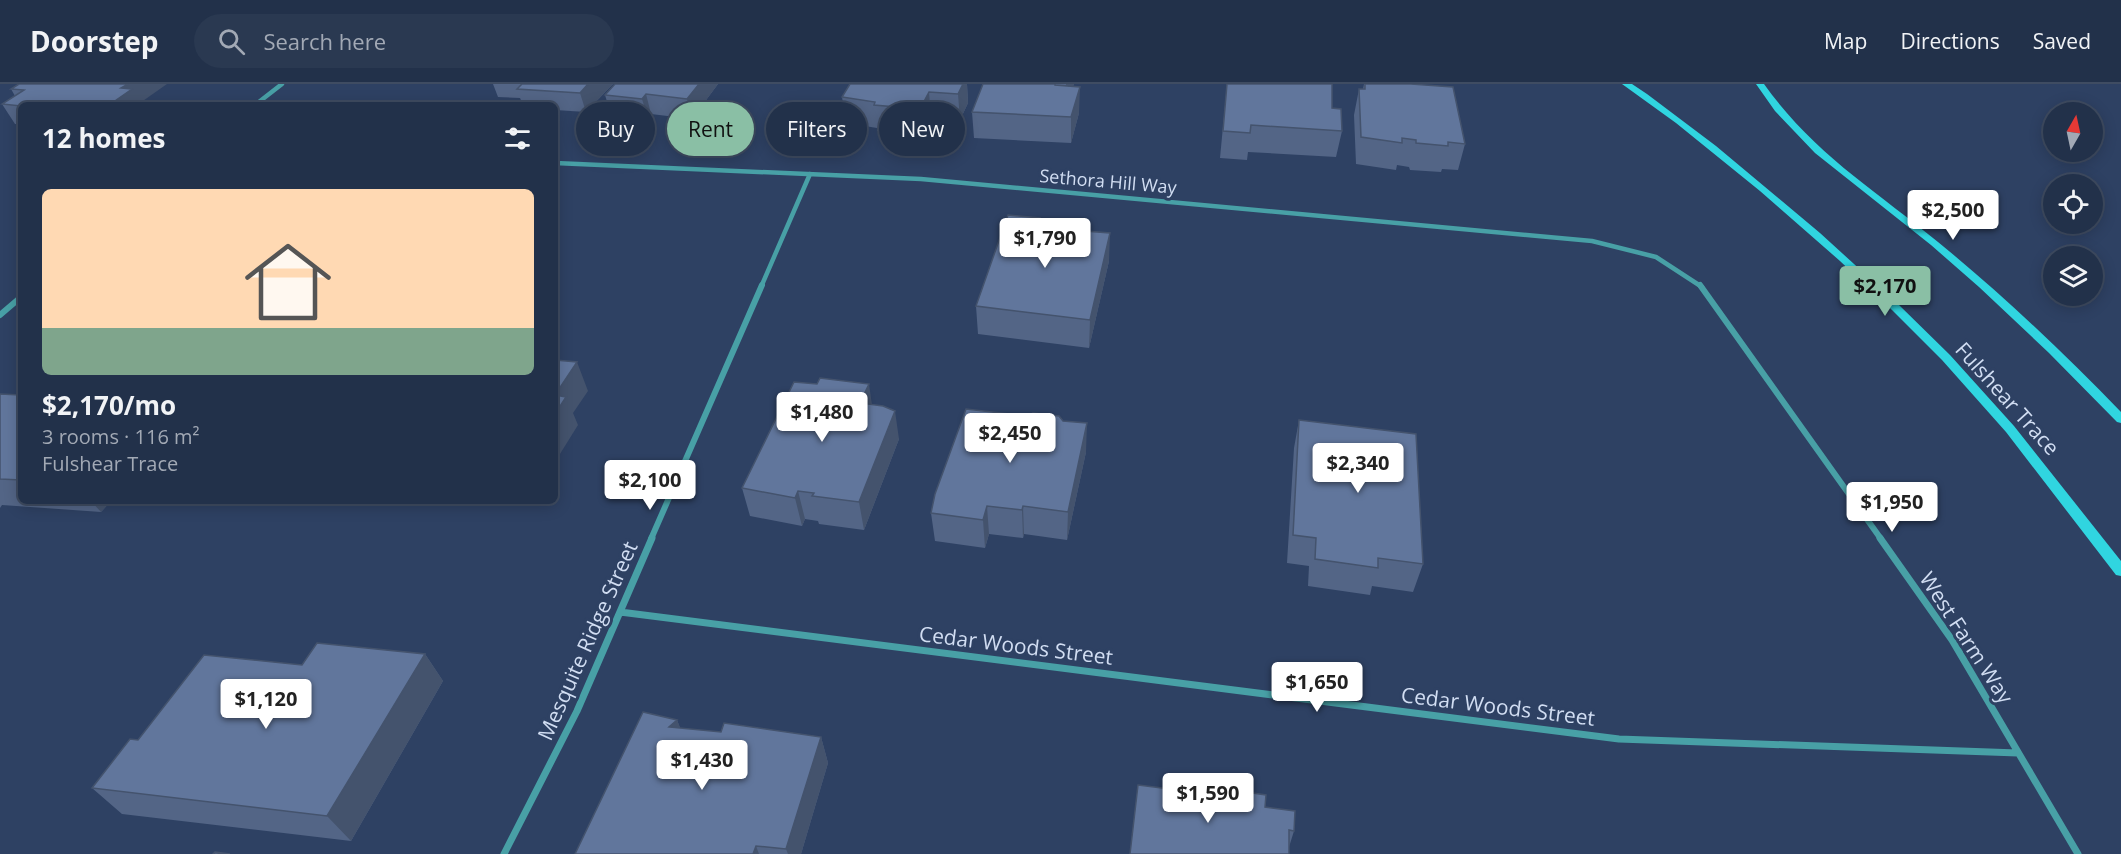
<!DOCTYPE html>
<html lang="en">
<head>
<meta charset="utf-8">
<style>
  body { margin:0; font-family:"Open Sans",sans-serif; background:#2a3951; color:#f1f3f6; height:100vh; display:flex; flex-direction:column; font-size:22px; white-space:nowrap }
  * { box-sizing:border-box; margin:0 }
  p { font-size:20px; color:#a2a9b5 }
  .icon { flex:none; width:33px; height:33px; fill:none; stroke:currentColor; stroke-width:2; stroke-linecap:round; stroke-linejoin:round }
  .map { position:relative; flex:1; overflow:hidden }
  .details { position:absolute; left:18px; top:18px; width:540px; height:402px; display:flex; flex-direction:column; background:#22314a; border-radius:9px; box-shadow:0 3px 15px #0003,0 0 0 2px #3f4c62 }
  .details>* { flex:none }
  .hud { position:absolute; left:576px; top:18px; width:570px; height:54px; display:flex; gap:12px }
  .needle { width:39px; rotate:9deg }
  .controls { position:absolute; left:2043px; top:18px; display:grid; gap:12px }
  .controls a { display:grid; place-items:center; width:60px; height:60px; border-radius:50%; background:#22314a; box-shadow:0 3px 15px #0003,0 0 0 2px #3f4c62; font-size:30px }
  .price { position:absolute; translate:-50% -51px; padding:0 14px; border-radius:6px; background:#fff; color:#222; font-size:20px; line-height:39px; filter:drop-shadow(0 2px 3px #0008) }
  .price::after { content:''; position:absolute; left:50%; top:36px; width:18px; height:14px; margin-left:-9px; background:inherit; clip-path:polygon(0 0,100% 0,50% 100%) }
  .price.active { background:#8abfa5; color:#111 }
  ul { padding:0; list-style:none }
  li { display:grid; align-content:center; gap:12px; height:318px; padding:0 24px }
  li+li { border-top:2px solid #3f4c62 }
  li span { display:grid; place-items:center; height:186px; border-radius:9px; color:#555 }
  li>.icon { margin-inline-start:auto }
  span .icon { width:108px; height:108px; fill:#fffc; stroke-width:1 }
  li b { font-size:26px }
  h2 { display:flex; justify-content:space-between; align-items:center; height:72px; padding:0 24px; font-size:26px }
  .pill { padding:0 21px; border-radius:27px; background:#22314a; box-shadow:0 3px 15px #0003,0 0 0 2px #3f4c62; font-size:21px; line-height:54px }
  .pill.active { background:#8abfa5; color:#111 }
  header { display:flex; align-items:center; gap:36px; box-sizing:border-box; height:84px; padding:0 30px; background:#22314a; border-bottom:2px solid #3f4c62 }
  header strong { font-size:28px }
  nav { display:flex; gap:33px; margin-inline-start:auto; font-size:21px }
  .search { width:420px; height:54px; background:#2a3951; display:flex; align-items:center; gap:15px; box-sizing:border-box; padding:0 21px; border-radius:33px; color:#a2a9b5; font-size:22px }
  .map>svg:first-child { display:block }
</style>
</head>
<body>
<header>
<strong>Doorstep</strong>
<div class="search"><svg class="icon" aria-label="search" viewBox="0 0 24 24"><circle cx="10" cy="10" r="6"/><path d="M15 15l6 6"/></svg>Search here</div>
<nav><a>Map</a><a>Directions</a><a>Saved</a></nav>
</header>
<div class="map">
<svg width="2121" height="770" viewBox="0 0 2121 770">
  <rect width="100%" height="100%" fill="#2e4163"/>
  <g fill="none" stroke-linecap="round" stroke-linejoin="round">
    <path stroke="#48a0a6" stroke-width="4.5" d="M255 21 282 0
      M555 79 921 95 1592 157 1656 173 1702 203
      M761 203 810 90"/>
    <path stroke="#48a0a6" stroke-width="6" d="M1700 201 1881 455
      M0 231 21 213
      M651 455 762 201"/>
    <path stroke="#48a0a6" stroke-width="7" d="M1880 454 1952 556 2078 770
      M620 528 1619 655 2018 669
      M504 770 577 627 652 454"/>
    <path fill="#30d5e0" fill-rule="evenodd" d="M1622 0H1632L1647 10 1716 62 1820 149 1899 221 1950 271 2014 342 2121 477V492L2116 491 2006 348 1942 276 1892 226 1840 177 1760 107 1676 39Z
      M1756 0H1764C1814 70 1874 105 1938 158 2003 211 2063 268 2121 328V339L2117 338 2049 269 1979 203 1931 161 1815 69 1775 27Z"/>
  </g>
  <path fill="#536586" d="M493 0H613L586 28 555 26V21H523L520 14 498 13Z
    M718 0 692 35 651 30 648 34 611 31 605 11Z
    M967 0 968 19 960 36 931 34 923 52 877 47V44L846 39 842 13Z
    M983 0H1074L1073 2 1079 29 1071 59 974 54 972 28Z
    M1227 0 1332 24 1342 47 1336 73 1248 68 1247 76 1220 74Z
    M1364 0H1411L1465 60 1458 86 1442 85 1441 88 1410 86 1409 83 1397 81 1396 86 1356 80 1354 31 1359 5H1363Z
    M11 5 140 19 21 21V40H15L2 20 15 12Z
    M1040 137 1060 145 1109 177 1089 264 978 250 976 222Z
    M0 310 21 311V417H111L101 428 2 421 0 424Z
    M872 320 899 355 864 446 819 440 818 437 805 435 802 442 750 432 742 404Z
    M1299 336 1423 480 1413 508 1372 502 1370 511 1308 502 1309 482 1287 479 1294 364Z
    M1086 368 1067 456 1024 450 1023 454 989 450 985 464 935 457 931 429Z
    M425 570 443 597 351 757 122 730 92 704 138 656 302 581Z
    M677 636 680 644 721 648 821 653 828 679 801 770H575Z
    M1218 704 1265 723 1294 747 1289 763 1202 716 1215 718Z"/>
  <path fill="#44536d" d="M128 0H167L140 19 141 21H109L121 4Z
    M588 0H613L586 28 580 9Z
    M699 0H718L692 35 687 15Z
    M963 0H967L968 19 960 36 958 10Z
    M1066 0H1074L1066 25Z
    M1080 3 1079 29 1071 59V33Z
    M929 8 931 34 923 52 920 25Z
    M646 10 651 30 648 34 642 15Z
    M1110 149 1109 177 1089 264 1090 236Z
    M577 278 588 307 573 329 578 341 555 378V311Z
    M869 300 873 328 860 319Z
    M895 327 899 355 864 446 859 418Z
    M1087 339 1086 368 1067 456 1068 428Z
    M798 407 805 435 802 442 795 414Z
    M91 417H111L101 428Z
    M987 422 989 450 985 464 983 436Z
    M1023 422 1024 450 1023 454 1022 426Z
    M425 570 443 597 351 757 327 732Z
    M677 636 688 663 669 643Z
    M821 653 828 679 801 770H788L786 765Z
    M756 762 759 770H753Z"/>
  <path fill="#61769c" stroke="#44536d" stroke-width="1.5" d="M19 0H128L121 4 132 5 109 21H21V22L2 20 24 6 11 5Z
    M522 0H588L580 9 517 5Z
    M615 0H699L687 15 646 10 642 15 605 11Z
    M850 0H963L958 10 929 8 920 25 874 21 875 18 842 13Z
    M983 0H1055V1L1080 3 1071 33 972 28Z
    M1227 0H1332V24L1341 25 1342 47 1251 41 1250 49 1223 47Z
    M1365 0H1411L1453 3 1465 60 1448 58V62L1416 59V56L1402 54V59L1361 53 1359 5H1365Z
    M1008 131 1040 134 1039 137 1060 139 1059 145 1110 149 1090 236 976 222Z
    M555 276 577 278 555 311Z
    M820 294 869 300 860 319 883 322 895 327 859 418 812 412 814 409 798 407 795 414 742 404 794 298 817 300Z
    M0 310 21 311V396L0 395Z
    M555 311 566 313 555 330Z
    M966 325 1027 332 1033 329 1059 332 1063 337 1087 339 1068 428 1023 422 1022 426 987 422 983 436 931 429 935 410Z
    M1299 336 1416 350 1423 480 1378 474V484L1315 475 1316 454 1293 451Z
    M317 559 425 570 327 732 92 704 130 655 138 656 204 571 302 581Z
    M643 628 677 636 669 643 721 648 724 639 821 653 786 765 756 762 753 770H575Z
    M1138 701 1202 709V716L1217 719 1218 704 1266 711 1265 723 1295 727 1294 747 1289 746V770H1130Z
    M215 768 230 770H213Z"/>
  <g text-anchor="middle" stroke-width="6" stroke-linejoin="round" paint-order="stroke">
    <g font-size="18" fill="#d1ddf2" stroke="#2e4163">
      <text transform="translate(1108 98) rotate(5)" y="6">Sethora Hill Way</text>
    </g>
    <g font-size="21" fill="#d1ddf2" stroke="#2e4163">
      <text transform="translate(2007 315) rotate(48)" y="7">Fulshear Trace</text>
      <text transform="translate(1966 554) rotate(57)" y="7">West Farm Way</text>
      <text transform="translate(588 557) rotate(-66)" y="7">Mesquite Ridge Street</text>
      <text transform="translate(1016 562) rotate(7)" y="7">Cedar Woods Street</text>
      <text transform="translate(1498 623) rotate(7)" y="7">Cedar Woods Street</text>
    </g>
  </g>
</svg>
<div class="controls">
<a><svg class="needle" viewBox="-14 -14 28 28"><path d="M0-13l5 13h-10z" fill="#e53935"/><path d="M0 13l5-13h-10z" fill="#a2a9b5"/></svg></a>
<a><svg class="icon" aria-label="locate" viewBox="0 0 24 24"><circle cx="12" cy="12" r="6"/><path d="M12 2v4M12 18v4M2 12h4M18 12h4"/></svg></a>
<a><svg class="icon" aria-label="layers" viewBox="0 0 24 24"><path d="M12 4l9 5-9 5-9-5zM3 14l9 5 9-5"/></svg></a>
</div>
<b class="price" style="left:1953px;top:157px">$2,500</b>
<b class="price" style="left:1045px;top:185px">$1,790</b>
<b class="price active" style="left:1885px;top:233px">$2,170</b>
<b class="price" style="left:822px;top:359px">$1,480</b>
<b class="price" style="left:1010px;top:380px">$2,450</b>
<b class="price" style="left:1358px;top:410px">$2,340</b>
<b class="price" style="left:650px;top:427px">$2,100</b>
<b class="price" style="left:1892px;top:449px">$1,950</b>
<b class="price" style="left:1317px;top:629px">$1,650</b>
<b class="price" style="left:266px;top:646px">$1,120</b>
<b class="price" style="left:702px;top:707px">$1,430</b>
<b class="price" style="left:1208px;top:740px">$1,590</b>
<div class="hud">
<a class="pill">Buy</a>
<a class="pill active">Rent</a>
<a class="pill">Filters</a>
<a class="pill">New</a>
</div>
<section class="details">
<h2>12 homes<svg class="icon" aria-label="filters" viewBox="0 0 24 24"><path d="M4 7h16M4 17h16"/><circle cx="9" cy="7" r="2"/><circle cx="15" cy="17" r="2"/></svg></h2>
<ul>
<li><span style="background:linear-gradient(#ffd9b3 75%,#7fa58c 0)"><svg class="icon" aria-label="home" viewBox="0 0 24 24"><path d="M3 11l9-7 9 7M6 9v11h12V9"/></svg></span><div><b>$2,170/mo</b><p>3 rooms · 116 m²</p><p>Fulshear Trace</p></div></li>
</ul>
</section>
</div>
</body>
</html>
